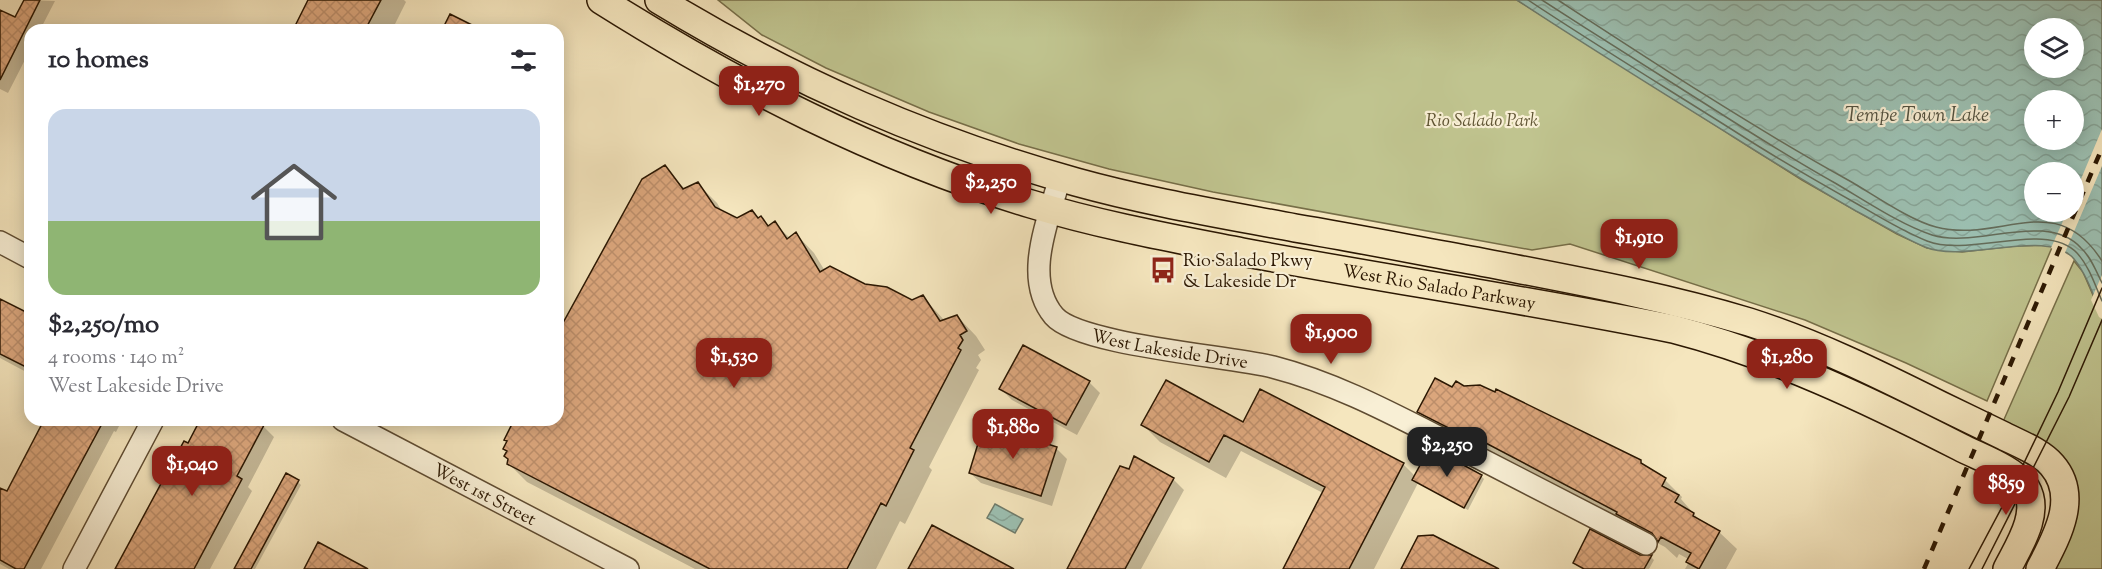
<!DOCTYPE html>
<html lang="en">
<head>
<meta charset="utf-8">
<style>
  body { margin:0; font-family:"Sorts Mill Goudy",serif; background:#f7f7f7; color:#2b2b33; height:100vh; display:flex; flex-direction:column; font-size:22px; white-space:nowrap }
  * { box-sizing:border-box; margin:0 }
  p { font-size:20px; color:#7c7c81 }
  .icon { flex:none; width:33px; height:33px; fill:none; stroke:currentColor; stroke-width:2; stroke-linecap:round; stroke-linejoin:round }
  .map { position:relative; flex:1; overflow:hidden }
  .sheet { position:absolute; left:24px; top:24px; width:540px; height:402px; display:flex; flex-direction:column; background:#fff; border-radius:18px; box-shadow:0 3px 15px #0003 }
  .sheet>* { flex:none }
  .tools { position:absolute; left:2024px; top:18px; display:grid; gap:12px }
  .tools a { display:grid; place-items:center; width:60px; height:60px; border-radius:50%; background:#fff; box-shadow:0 3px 15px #0003; font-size:30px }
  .price { position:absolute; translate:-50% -51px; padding:0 14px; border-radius:12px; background:#8f2418; color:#fff; font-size:20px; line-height:39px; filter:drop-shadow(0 2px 3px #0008) }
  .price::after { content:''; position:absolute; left:50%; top:36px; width:18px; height:14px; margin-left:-9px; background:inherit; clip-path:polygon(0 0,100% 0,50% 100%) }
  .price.active { background:#222; color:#fff }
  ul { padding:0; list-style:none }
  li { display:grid; align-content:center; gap:12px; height:318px; padding:0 24px }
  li+li { border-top:2px solid #e1e1e2 }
  li span { display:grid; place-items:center; height:186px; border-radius:18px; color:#555 }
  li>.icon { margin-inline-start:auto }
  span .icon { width:108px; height:108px; fill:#fffc; stroke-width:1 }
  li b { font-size:26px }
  h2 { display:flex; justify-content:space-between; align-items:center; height:72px; padding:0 24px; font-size:26px }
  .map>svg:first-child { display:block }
</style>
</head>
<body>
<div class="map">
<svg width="2102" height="569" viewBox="0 0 2102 569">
  <defs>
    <pattern id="water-waves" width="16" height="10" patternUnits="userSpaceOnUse" patternTransform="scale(1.5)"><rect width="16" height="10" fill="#9cc0b2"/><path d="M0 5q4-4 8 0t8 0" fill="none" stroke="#87a497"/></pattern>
    <pattern id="building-cross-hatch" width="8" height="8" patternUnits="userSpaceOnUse" patternTransform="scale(1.5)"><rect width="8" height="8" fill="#dba67c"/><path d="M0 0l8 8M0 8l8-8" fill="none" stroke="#bc8e6a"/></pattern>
  </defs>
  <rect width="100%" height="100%" fill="#f5e6be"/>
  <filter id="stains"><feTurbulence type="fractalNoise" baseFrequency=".00333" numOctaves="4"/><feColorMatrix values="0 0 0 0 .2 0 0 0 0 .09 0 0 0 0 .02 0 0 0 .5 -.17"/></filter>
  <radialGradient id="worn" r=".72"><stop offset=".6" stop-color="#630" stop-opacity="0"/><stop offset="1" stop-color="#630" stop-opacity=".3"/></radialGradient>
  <path fill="#c0c48f" stroke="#766e48" stroke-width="1.5" d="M718 0H1517L1802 180 1897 234 1927 248 1962 252 2015 246 2053 245 1987 401 1906 363 1805 320 1570 244 1532 250 1213 192 1109 169 1019 144 929 112 826 68 762 35Z
    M2074 261 2083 272 2102 316V569H2048L2074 509 2002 424Z"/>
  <path fill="url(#water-waves)" stroke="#6f7c6c" stroke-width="1.5" fill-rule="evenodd" d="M1517 0H2102V316C2094 297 2087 275 2074 259 2048 227 1965 264 1925 247 1901 237 1879 223 1856 211 1814 187 1773 162 1732 136 1660 91 1588 47 1517 0ZM2034 28H2073V68H2034ZM2034 100H2073V140H2034ZM2034 172H2073V212H2034Z
    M995 504 1023 519 1015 533 987 518Z"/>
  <path fill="#f5e6be" d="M2102 129V166L2064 255 2051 248 2067 212H2073V198Z
    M2102 275V319L2099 317 2091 300Z"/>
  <path fill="#0003" d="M25 0 55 1 40 30H30V50L8 93 0 89V12L16 19Z
    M311 0H404L406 2 392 30H296Z
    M664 167 686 190 698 184 717 203 723 213 737 219 761 218 769 226 774 223 790 238 796 234 814 253 825 271 912 302 923 297 945 321 957 316 976 336 985 350 978 355 981 360 976 368 979 370 929 467 932 470 905 524 900 521 876 569H695L527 482 508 463 515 420H558V335Z
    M0 300 30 315V374L0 358Z
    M1089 382 1100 393 1077 435 1012 400 1001 389Z
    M1453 389 1640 461 1649 470 1665 480 1682 497 1681 499 1702 523 1719 532 1737 549 1726 569H1685L1690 560 1679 554 1677 558 1665 547 1436 429 1419 412Z
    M45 420H122L116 432 114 431 41 569H9L0 564V489L7 493Z
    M126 420H137L135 424Z
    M202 420H251L263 426 274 437 248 487 252 491 210 569H117Z
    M1244 424 1403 464 1416 477 1481 476 1484 479 1468 510 1418 483 1374 569H1284L1323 493 1241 451 1226 478 1160 442 1143 425Z
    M1056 448 1067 459 1052 506 981 483 970 473Z
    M1173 479 1184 490 1141 569H1068Z
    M298 482 301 485 255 569H235Z
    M1640 557H1651L1654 560 1649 569H1584L1574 563Z"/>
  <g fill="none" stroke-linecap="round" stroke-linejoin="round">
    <path stroke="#646c5a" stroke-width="1.5" d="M1528 0C1597 46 1668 89 1739 134 1778 159 1818 182 1859 205 1881 218 1904 232 1927 241 1970 258 2046 220 2077 253 2089 266 2095 285 2102 301
      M1542 0C1593 33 1644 65 1696 98 1742 127 1788 157 1835 183 1864 200 1901 225 1932 235 1977 249 2046 210 2081 248 2091 257 2096 271 2102 283
      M1558 0C1653 62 1749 125 1848 180 1873 194 1909 220 1936 227 2001 244 2055 187 2102 261"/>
  </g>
  <path fill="url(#building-cross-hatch)" stroke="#2b1702" stroke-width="1.5" d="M24 0H40L0 80V10L15 17Z
    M308 0H381L365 30H293Z
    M450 14 482 30H442Z
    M665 165 683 189 698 182 715 207 737 218 752 210 758 218 761 216 768 226 775 221 787 239 796 232 820 272 830 266 865 284 887 287 912 300 923 295 940 321 957 315 967 331 960 335 963 340 958 348 961 350 910 448 914 450 886 506 881 503 847 569H710L507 464 508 459 504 456 507 451 503 449 507 441 504 440 514 420H558V332L642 179Z
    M0 299 30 314V359L26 367 0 354Z
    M1023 345 1090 381 1066 425 999 389Z
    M1435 378 1452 387 1456 381 1464 386 1480 385 1495 392 1496 389 1641 460V463L1666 478 1662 486 1679 495 1675 502 1694 513 1693 516 1720 531 1699 569 1686 562 1691 553 1661 537 1658 542 1652 533 1616 514 1617 512 1482 441 1480 444 1417 412Z
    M1166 380 1243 422 1260 389 1404 463 1349 569H1283L1325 487 1224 435 1209 462 1141 425Z
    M44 420H104L24 569H16L0 560V488L7 491Z
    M200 420H254L264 425 237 476 242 479 194 569H115L184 441 188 443Z
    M984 424 1057 447 1041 496 969 473Z
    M1430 447 1482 475 1464 508 1412 480Z
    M1134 456 1174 478 1125 569H1067L1120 466 1129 469Z
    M286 473 299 480 251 569H234Z
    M932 525 1014 569H908Z
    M1590 529 1640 555H1652L1644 569H1584L1573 563Z
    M1433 535 1499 569H1401L1418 536Z
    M318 542 368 569H304Z"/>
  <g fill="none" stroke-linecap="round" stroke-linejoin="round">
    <g stroke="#5e4b31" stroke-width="24">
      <g id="minor">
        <path id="s1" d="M1060 177C1049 219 1022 278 1054 316 1079 345 1229 356 1273 367 1335 383 1391 413 1448 442 1514 476 1580 510 1646 544"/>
        <path d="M0 242 30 258"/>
        <path id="s2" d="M343 420 628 569"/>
        <path d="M74 569 153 420"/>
      </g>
    </g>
    <g stroke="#2b1702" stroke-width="30">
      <g id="major">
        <path id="s3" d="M601 0C736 85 878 158 1031 204 1100 225 1171 238 1242 252 1385 279 1530 300 1673 329 1774 355 1868 400 1960 447 1979 457 2015 469 2026 488 2041 513 2018 547 2007 569"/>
        <path d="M659 0C792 81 926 140 1076 182 1148 202 1221 214 1295 228 1355 238 1415 250 1476 261 1568 279 1659 295 1749 322 1815 343 1878 374 1940 405 1961 415 1983 426 2004 436 2020 444 2041 452 2052 465 2080 497 2056 538 2040 569"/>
      </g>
    </g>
    <use href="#minor" stroke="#f8efd5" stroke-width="21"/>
    <use href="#major" stroke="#f5e6be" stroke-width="27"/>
    <path stroke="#2b1702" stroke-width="1.5" d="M1969 569 2010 492 2058 392 2102 288
      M1982 569 2069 397 2102 320"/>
    <path stroke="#2b1702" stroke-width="4.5" stroke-dasharray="10 10" stroke-linecap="butt" d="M1924 569 2102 148"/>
  </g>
  <defs>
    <g id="bus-bare" transform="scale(2.07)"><path d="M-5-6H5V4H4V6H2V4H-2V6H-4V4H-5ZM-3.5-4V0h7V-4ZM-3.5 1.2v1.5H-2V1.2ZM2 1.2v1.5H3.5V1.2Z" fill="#8f2418" stroke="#f8efd5" stroke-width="2.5" paint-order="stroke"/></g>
  </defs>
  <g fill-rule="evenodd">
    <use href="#bus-bare" x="1163" y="270"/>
  </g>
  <g text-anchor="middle" stroke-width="4.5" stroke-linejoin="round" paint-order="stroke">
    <g font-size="18" font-style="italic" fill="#5f5433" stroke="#f8efd5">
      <text x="1482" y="126">Rio Salado Park</text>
    </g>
    <g font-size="18" fill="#2b1702" stroke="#f8efd5" text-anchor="start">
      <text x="1183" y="266">Rio Salado Pkwy<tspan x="1183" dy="21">&amp; Lakeside Dr</tspan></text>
    </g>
    <g font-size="18" fill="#2b1702" stroke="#f8efd5">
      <text dy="6" stroke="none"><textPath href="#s3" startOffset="894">West Rio Salado Parkway</textPath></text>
      <text dy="6" stroke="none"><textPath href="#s1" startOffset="267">West Lakeside Drive</textPath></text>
      <text dy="6" stroke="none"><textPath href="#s2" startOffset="160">West 1st Street</textPath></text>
    </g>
    <g font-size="20" font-style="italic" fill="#535240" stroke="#f8efd5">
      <text x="1917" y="121">Tempe Town Lake</text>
    </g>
  </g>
  <rect width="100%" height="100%" filter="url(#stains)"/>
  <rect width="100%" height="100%" fill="url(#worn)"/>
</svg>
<div class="tools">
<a><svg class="icon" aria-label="layers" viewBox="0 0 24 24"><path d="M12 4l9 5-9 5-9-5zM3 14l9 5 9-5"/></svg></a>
<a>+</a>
<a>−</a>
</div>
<b class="price" style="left:759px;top:117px">$1,270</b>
<b class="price" style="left:991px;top:215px">$2,250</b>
<b class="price" style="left:1639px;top:270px">$1,910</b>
<b class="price" style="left:1331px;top:365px">$1,900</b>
<b class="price" style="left:734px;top:389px">$1,530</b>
<b class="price" style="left:1787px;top:390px">$1,280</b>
<b class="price" style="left:1013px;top:460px">$1,880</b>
<b class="price active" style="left:1447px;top:478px">$2,250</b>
<b class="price" style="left:192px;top:497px">$1,040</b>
<b class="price" style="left:2006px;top:516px">$859</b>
<section class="sheet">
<h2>10 homes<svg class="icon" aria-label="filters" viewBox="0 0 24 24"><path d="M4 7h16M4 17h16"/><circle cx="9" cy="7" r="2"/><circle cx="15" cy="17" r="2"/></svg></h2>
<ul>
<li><span style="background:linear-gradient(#c9d6e8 60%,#8fb573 0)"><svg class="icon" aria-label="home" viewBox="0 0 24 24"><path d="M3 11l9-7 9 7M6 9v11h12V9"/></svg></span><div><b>$2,250/mo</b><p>4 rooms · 140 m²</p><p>West Lakeside Drive</p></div></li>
</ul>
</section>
</div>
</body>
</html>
